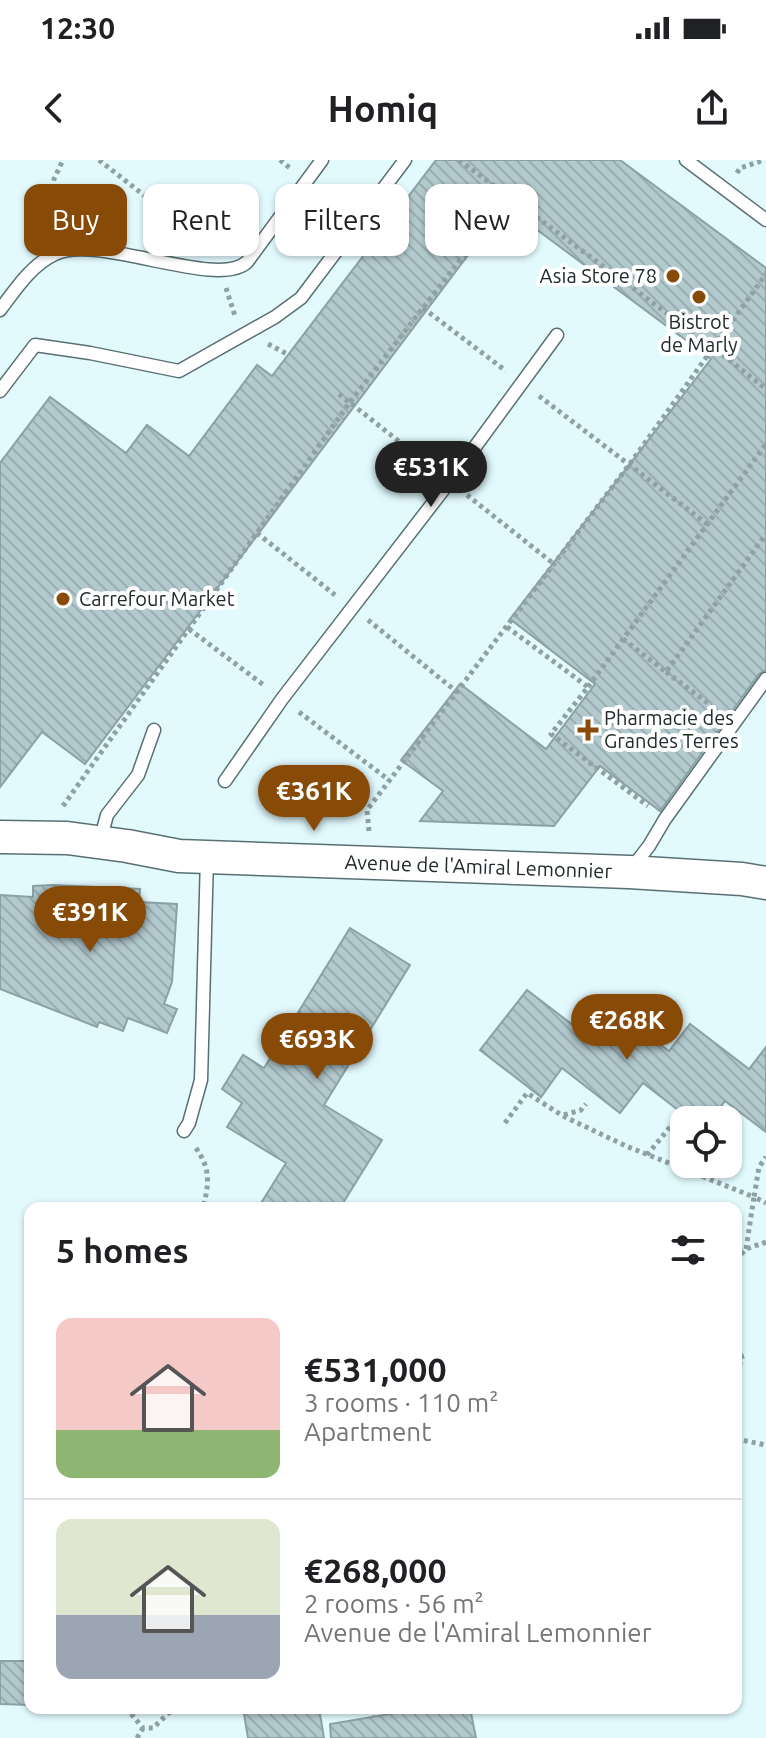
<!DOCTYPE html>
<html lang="en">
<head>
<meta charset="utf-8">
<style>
  body { margin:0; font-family:Ubuntu,sans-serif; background:#f6f6f6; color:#202124; height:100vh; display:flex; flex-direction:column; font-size:30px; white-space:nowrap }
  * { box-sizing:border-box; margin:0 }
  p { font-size:26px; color:#757577 }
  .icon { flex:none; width:44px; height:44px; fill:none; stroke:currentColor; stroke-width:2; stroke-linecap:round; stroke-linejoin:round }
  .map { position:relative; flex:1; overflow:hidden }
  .side { position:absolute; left:24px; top:1042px; width:718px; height:512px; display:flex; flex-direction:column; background:#fff; border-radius:16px; box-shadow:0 2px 6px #0004 }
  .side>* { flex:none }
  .top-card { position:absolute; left:24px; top:24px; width:718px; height:72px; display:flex; gap:16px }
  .buttons { position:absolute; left:670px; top:946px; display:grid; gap:16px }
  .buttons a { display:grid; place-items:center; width:72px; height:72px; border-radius:16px; background:#fff; box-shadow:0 2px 6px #0004; font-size:40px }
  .price { position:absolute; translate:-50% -68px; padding:0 18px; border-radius:28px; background:#874b07; color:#fff; font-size:26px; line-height:52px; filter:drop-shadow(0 2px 4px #0008) }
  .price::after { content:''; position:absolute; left:50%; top:48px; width:24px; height:18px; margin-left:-12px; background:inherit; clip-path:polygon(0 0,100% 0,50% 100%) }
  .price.active { background:#222; color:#fff }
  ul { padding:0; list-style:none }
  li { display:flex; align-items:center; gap:24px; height:200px; padding:0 32px }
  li+li { border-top:2px solid #e0e0e0 }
  li span { display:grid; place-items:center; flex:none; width:224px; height:160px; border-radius:16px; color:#555 }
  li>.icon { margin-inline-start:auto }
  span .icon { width:96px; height:96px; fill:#fffc; stroke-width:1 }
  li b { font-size:34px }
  h2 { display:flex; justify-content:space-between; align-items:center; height:96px; padding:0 32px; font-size:34px }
  .pill { padding:0 28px; border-radius:16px; background:#fff; box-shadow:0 2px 6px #0004; font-size:28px; line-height:72px }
  .pill.active { background:#874b07; color:#fff }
  .status { display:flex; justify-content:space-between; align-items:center; height:56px; padding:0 40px; background:#fff; direction:ltr }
  .status svg { height:22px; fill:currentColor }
  header { display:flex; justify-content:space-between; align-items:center; height:104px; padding:0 32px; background:#fff; font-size:36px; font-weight:600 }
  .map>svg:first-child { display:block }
</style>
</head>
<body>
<div class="status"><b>12:30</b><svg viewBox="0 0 49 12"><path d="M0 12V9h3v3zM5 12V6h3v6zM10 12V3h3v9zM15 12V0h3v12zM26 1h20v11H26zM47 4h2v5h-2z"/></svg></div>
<header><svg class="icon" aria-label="back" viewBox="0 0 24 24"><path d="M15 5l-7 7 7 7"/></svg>Homiq<svg class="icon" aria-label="share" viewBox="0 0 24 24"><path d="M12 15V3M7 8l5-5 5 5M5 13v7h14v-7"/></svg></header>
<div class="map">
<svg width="766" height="1578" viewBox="0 0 766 1578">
  <defs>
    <pattern id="building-back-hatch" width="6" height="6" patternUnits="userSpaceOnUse" patternTransform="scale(2)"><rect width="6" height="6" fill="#b2c9ce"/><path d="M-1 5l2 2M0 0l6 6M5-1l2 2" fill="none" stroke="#99adb1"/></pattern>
  </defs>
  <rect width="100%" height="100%" fill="#e2fafe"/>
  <path fill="url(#building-back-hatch)" stroke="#8aa1a5" stroke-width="2" d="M436 0H620L766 108V510L759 514 660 651 600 606 554 666 420 661 443 631 401 600 460 524 546 589 595 524 510 459 711 199 505 46 85 604 42 572 0 627V303L50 237 126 293 147 265 189 296 257 205 272 216Z
    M53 725 140 729 139 742 177 744 172 822 164 844 177 849 167 873 128 858 123 871 99 862 97 867 0 829V735L33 737V726Z
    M350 768 410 805 324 945 382 980 340 1048H258L286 1003 227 967 242 943 222 929 243 895 264 908Z
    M527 830 586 875 609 846 669 891 690 864 749 909 766 887V972L725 941 711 960H691L643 923 620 953 562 908 541 937 480 890Z
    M0 1501H30V1545L0 1544Z
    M243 1548H319L324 1578H248Z
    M395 1548H470L476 1578H331L330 1564 396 1553Z"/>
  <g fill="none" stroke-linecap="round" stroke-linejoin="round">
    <g stroke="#596f73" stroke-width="15">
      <path id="service" d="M686 0 766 60
        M0 150C15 130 31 105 55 94 97 73 217 130 247 102L322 0
        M0 231 35 185 90 193 179 211 275 157 301 138 405 0
        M225 621 282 539 450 321 557 175
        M100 681 107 655 138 615 154 570
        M631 709 649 686 665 659 766 519
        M184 971 189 963 201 920 207 697"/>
    </g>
    <g stroke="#596f73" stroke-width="35">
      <g id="tertiary">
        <path id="s1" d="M0 677 67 678 127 686 179 696 629 712 742 719 766 723"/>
      </g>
    </g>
    <path stroke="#90a1a5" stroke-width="5" stroke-dasharray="4 4" stroke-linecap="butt" d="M99 0 210 87
      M280 0 290 8
      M459 0 714 188 766 229
      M737 13 740 8 764 0
      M52 75 46 59 54 19 63 0
      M226 128 235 156
      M423 148 506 211
      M268 184 289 195
      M339 234 434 309
      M539 236 707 364
      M467 335 554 404
      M257 373 335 435
      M368 460 457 532
      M507 467 588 527 551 574 648 646
      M189 469 265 526
      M623 479 666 512 766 374
      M666 512 717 550
      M588 527 766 284
      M299 552 389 620
      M63 646 350 242 509 37
      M369 671 367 650 629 305 766 114
      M564 955 581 950 586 944
      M505 963 527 933 563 956 626 986 754 1037 759 1007 766 997
      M196 988C211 1010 209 1023 203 1048
      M647 995 670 967
      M746 1089 754 1037 766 1043
      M736 1100 746 1089 766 1082
      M736 1179 742 1198 736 1215
      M736 1279 766 1285
      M126 1548 143 1568H153L174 1548
      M370 1548 373 1557
      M137 1578 143 1568"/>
    <use href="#service" stroke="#fff" stroke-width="12"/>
    <use href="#tertiary" stroke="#fff" stroke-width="32"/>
  </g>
  <g fill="#874b07" stroke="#fff" stroke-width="3">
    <circle cx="673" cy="116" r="8"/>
    <circle cx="699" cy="137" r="8"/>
    <circle cx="63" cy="439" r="8"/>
    <path d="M584 558h8v8h8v8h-8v8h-8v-8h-8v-8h8z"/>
  </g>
  <g text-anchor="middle" stroke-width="8" stroke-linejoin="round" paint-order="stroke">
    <g font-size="20" fill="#212a2c" stroke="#fff" text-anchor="start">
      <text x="657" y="123" text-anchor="end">Asia Store 78</text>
      <text x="699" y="169" text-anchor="middle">Bistrot<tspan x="699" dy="23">de Marly</tspan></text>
      <text x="79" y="446">Carrefour Market</text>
      <text x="604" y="565">Pharmacie des<tspan x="604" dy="23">Grandes Terres</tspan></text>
    </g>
    <g font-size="20" fill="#212a2c" stroke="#fff">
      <text dy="7" stroke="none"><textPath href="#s1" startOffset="480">Avenue de l'Amiral Lemonnier</textPath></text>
    </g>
  </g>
</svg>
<div class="buttons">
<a><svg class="icon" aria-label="locate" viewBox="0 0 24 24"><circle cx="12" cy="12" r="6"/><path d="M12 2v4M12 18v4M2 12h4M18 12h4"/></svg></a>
</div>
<b class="price active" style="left:431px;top:349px">€531K</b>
<b class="price" style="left:314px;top:673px">€361K</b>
<b class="price" style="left:90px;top:794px">€391K</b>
<b class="price" style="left:627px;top:902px">€268K</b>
<b class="price" style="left:317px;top:921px">€693K</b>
<div class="top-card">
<a class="pill active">Buy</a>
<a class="pill">Rent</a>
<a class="pill">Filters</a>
<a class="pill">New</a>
</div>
<section class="side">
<h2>5 homes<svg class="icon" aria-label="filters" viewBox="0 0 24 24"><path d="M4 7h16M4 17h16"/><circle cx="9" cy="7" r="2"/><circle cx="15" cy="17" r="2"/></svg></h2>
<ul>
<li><span style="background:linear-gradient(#f6c9c9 70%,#8fb573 0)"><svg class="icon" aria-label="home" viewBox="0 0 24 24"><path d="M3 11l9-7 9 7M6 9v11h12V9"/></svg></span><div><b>€531,000</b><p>3 rooms · 110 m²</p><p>Apartment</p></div></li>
<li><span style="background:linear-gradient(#dfe7d0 60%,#9aa5b1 0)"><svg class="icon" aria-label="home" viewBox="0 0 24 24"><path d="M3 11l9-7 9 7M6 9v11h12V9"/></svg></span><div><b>€268,000</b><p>2 rooms · 56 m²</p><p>Avenue de l'Amiral Lemonnier</p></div></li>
</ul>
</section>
</div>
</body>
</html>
